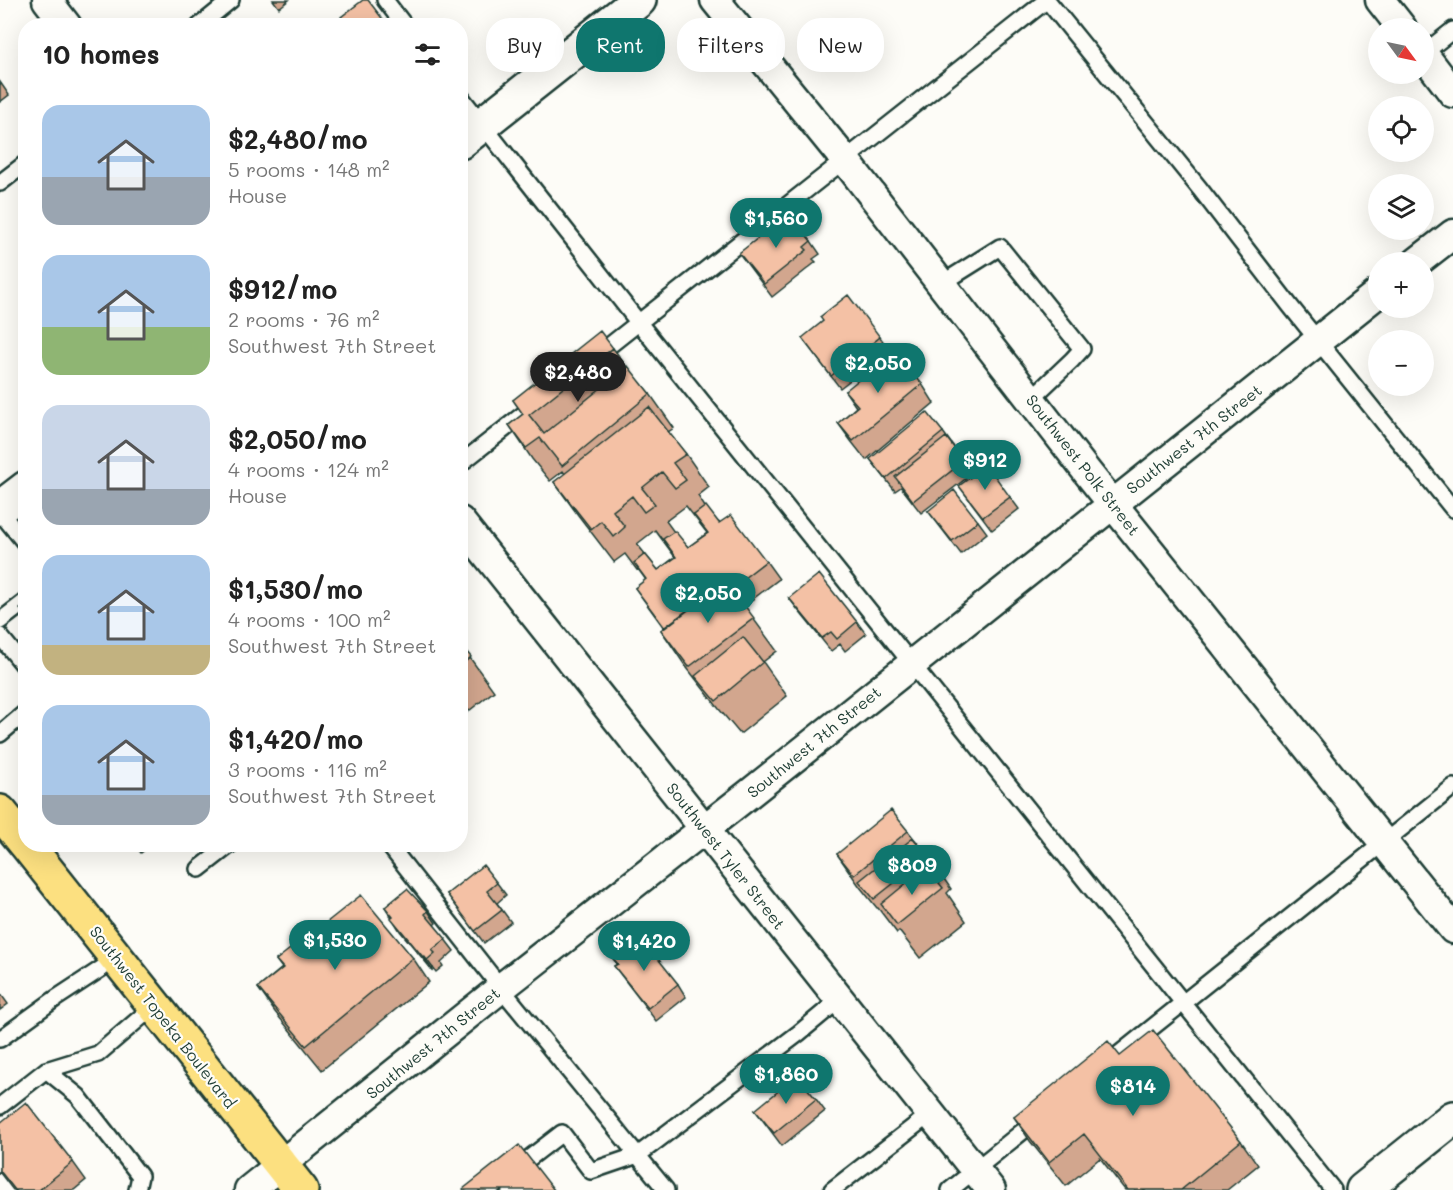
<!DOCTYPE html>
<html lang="en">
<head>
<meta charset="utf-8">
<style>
  body { margin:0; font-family:Mali,sans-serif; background:#f6f6f6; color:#222; height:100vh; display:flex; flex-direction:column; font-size:22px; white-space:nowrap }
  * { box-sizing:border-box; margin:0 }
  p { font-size:20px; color:#767676 }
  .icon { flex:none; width:33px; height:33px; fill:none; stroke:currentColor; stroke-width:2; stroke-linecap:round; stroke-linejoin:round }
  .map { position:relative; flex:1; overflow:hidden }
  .side { position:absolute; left:18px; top:18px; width:450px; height:834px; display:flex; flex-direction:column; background:#fff; border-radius:24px; box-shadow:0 6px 24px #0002 }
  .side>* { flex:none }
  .banner { position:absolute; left:486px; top:18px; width:570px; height:54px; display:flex; gap:12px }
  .needle { width:39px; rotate:123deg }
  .buttons { position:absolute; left:1368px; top:18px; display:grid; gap:12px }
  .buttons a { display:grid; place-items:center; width:66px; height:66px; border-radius:50%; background:#fff; box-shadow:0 6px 24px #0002; font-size:30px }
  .price { position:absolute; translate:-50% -51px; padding:0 14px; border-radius:21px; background:#0f766e; color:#fff; font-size:20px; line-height:39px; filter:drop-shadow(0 2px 3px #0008) }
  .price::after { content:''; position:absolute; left:50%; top:36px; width:18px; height:14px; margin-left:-9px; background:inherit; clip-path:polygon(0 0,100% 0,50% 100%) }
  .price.current { background:#222; color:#fff }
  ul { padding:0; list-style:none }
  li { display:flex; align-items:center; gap:18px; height:150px; padding:0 24px }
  li span { display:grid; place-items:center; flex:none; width:168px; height:120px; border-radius:18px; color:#555 }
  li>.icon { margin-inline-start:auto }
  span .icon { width:72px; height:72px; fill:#fffc; stroke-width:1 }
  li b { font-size:26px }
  h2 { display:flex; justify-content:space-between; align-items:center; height:72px; padding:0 24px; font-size:26px }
  .pill { padding:0 21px; border-radius:24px; background:#fff; box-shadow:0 6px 24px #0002; font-size:21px; line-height:54px }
  .pill.current { background:#0f766e; color:#fff }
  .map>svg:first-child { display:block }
</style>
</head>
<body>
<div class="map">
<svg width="1453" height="1190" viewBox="0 0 1453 1190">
  <rect width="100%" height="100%" fill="#fdfcf7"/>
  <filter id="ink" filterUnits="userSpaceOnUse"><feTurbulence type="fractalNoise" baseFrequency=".0167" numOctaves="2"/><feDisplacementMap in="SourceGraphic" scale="12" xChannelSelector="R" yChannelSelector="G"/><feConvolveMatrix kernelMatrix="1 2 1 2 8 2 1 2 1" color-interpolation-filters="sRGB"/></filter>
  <g filter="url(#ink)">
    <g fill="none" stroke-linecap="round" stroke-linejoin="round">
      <g stroke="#1f3d34" stroke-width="20">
        <path id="service" d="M385 0 405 26
          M199 26 231 0
          M1424 53 1453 30
          M460 96 639 323 1333 1190
          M0 183 26 163
          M941 284 1000 247 1082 349 1072 360 1031 399
          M595 357 1047 0 1200 189 1291 307 1453 509
          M460 464 525 413
          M0 512 26 544
          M0 621 26 601
          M0 636 26 668
          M0 734 26 712
          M388 844 501 988 666 1190
          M199 869 231 844
          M0 1039 55 999 116 959
          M1104 1066 1453 787
          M46 1070 78 1096 140 1176 137 1190
          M0 1106 46 1070 98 1054 154 1006
          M0 1181 7 1190
          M488 1190 562 1133 591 1171 638 1155 799 1033 840 999
          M832 1190 930 1114
          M950 1190 1038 1119"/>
      </g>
      <g stroke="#1f3d34" stroke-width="33">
        <path id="minor" d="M47 0 67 26
          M715 0 845 160 1087 472 1453 929
          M1380 0 1402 28
          M1424 55 1453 93
          M1417 262 1453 234
          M460 521 991 1190
          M249 1190 501 988 749 794 1378 293"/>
      </g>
      <g stroke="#1f3d34" stroke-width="38">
        <path id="tertiary" d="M460 142 639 0
          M0 508 26 488"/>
      </g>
      <g stroke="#1f3d34" stroke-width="38">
        <path id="secondary" d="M1363 1190 1453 1118"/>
      </g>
      <g stroke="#1f3d34" stroke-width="38">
        <path id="primary" d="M0 812 26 844
          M26 844 301 1190"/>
      </g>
      <use href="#service" stroke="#fdfcf7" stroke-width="15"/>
      <use href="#minor" stroke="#fdfcf7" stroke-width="28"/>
      <use href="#tertiary" stroke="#fdfcf7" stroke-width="33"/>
      <use href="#secondary" stroke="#fdfcf7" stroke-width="33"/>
      <use href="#primary" stroke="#fce080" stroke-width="33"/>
    </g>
    <path fill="#d2a68e" stroke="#1f3d34" stroke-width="1.5" fill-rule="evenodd" d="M273 0H289L279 8Z
      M0 82 9 95 0 102Z
      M785 223 811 241 820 254 813 259 816 262 772 297 739 253Z
      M880 337 889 350 840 388 802 338Z
      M613 348 627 367 650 394 674 428 668 432 686 454 709 487 698 496 705 507 719 523 766 561 779 579 744 606 777 651 763 662 787 696 740 734 719 709 684 664 661 630 664 628 635 588 646 580 638 569 637 570 625 554 614 562 578 515 554 482 565 474 563 471 550 481 532 459 509 425 523 414 513 400ZM686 506 707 533 688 547 674 532 666 521ZM655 530 675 557 658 570 637 544Z
      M922 384 934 403 866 460 851 441 838 423 856 407 845 391Z
      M943 432 973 473 921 513 901 487 895 491 870 459Z
      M959 486 1010 497 1019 509 992 530Z
      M928 511 978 521 987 533 961 554Z
      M789 598 857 622 866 634 845 651 840 644 831 651 798 610Z
      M460 644 494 691 460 718Z
      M908 831 928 856 951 889 947 893 966 921 920 958 899 931 897 933 878 908H877L860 887 837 854Z
      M134 844H152L141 853Z
      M497 883 506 895 497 903 511 922 484 943 447 894Z
      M385 907 428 911 436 923 434 925 454 951 441 963 443 966 436 972 433 968 432 970 400 931Z
      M641 944 678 984 686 997 656 1021 614 966 617 964 611 956Z
      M305 949 413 958 429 982 322 1070 275 1012 258 988 282 968 276 960Z
      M0 993 8 1004 0 1010Z
      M1120 1056 1241 1141 1258 1165 1227 1190H1125L1100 1158 1066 1186 1030 1141 1014 1117Z
      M816 1099 825 1111 782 1146 755 1110Z
      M0 1123 73 1162 86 1180 74 1190H13L0 1173Z"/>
    <path fill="#ab8774" stroke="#1f3d34" stroke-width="1.5" d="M424 956 433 968 432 970 423 957Z"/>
    <path fill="#f4c1a5" stroke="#1f3d34" stroke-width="1.5" d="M363 0H368L388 26H348L341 17Z
      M792 217 811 241 804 247 807 250 764 284 739 253 782 219 785 223Z
      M848 295 880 337 831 376 802 338 823 321 820 317Z
      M600 331 613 348 529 415 544 434 628 366 650 394 562 466 540 438 526 448 509 425 523 414 513 400Z
      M894 351 922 384 853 441 838 423 858 406 845 391Z
      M649 407 686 454 673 463 686 480 675 488 662 472 642 488 655 504 644 512 632 496 613 511 625 527 614 537 601 521 591 529 554 482Z
      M927 412 943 432 886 479 870 459Z
      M946 437 964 461 913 501 895 477Z
      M987 465 1010 497 983 517 959 486Z
      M954 490 978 521 952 541 928 511Z
      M706 506 719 523 731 515 766 561 731 588 726 581 665 628 635 588 646 579 634 563 645 554 658 570 676 557 663 539 675 531 688 547 708 533 694 515Z
      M819 574 857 622 837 639 831 632 822 638 789 598Z
      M726 581 754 618 689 667 661 630Z
      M26 604V615L20 609Z
      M743 637 763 662 716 701 695 676Z
      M460 644 471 657 460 666Z
      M891 810 908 831 854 875 837 854Z
      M913 838 928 856 874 899 859 881Z
      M483 865 497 883 487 891 502 910 475 931 447 894Z
      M926 867 943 888 897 925 881 904Z
      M407 889 428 911 425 914 446 939 432 950 435 953 427 960 424 956 423 957 391 918 393 917 385 907Z
      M361 895 413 958 306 1046 258 988 283 968 276 960 299 942 305 949 327 932 322 926Z
      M636 936 641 944 644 941 678 984 648 1008 614 966 618 964 611 956Z
      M1153 1030 1241 1141 1181 1190H1128L1084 1134 1049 1162 1014 1117 1108 1041 1120 1056Z
      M797 1076 816 1099 774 1133 755 1110Z
      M26 1102 73 1162 39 1190H15L0 1171V1123Z
      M519 1145 554 1190H464L463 1189Z"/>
  </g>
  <g text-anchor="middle" stroke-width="4.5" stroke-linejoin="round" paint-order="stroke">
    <g font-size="16" fill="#1f3d34" stroke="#fdfcf7">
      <text transform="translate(1194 439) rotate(-38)" y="6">Southwest 7th Street</text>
      <text transform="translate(1083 465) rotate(52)" y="6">Southwest Polk Street</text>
      <text transform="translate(814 742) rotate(-39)" y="6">Southwest 7th Street</text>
      <text transform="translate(726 856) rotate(52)" y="6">Southwest Tyler Street</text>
      <text transform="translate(163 1017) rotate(52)" y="6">Southwest Topeka Boulevard</text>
      <text transform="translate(433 1043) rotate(-39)" y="6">Southwest 7th Street</text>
    </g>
  </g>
</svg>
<div class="buttons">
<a><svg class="needle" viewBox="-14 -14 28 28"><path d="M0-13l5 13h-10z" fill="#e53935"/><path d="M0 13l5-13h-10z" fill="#767676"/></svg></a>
<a><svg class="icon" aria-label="locate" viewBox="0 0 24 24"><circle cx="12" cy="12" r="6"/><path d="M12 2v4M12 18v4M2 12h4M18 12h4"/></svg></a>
<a><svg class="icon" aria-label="layers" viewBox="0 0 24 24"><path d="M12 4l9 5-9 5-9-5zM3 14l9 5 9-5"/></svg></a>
<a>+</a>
<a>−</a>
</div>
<b class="price" style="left:776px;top:249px">$1,560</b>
<b class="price" style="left:878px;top:394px">$2,050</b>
<b class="price current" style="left:578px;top:403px">$2,480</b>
<b class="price" style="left:985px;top:491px">$912</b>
<b class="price" style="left:708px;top:624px">$2,050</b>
<b class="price" style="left:912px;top:896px">$809</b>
<b class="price" style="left:335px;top:971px">$1,530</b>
<b class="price" style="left:644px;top:972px">$1,420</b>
<b class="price" style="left:786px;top:1105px">$1,860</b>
<b class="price" style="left:1133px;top:1117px">$814</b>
<div class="banner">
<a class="pill">Buy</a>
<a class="pill current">Rent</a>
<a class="pill">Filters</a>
<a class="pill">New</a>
</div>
<section class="side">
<h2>10 homes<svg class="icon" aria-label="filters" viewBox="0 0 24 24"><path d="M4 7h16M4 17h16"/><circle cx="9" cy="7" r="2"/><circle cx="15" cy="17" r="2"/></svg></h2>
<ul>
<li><span style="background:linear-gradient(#a9c7e8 60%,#9aa5b1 0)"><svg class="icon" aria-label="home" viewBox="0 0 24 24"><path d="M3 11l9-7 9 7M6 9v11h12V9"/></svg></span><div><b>$2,480/mo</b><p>5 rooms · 148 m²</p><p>House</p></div></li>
<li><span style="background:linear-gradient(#a9c7e8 60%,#8fb573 0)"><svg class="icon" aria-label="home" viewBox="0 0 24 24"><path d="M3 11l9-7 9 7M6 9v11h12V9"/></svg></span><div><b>$912/mo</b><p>2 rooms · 76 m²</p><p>Southwest 7th Street</p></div></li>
<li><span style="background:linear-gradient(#c9d6e8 70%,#9aa5b1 0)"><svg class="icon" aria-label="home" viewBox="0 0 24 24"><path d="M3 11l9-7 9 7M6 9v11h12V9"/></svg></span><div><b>$2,050/mo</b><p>4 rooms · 124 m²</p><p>House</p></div></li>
<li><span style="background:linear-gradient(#a9c7e8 75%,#c2b280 0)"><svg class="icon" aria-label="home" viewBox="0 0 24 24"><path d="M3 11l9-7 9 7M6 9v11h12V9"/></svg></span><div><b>$1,530/mo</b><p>4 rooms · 100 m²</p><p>Southwest 7th Street</p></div></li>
<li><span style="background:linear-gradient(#a9c7e8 75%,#9aa5b1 0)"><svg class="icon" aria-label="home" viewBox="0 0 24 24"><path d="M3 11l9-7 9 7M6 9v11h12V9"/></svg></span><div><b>$1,420/mo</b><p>3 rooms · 116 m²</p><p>Southwest 7th Street</p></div></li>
</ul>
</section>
</div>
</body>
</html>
